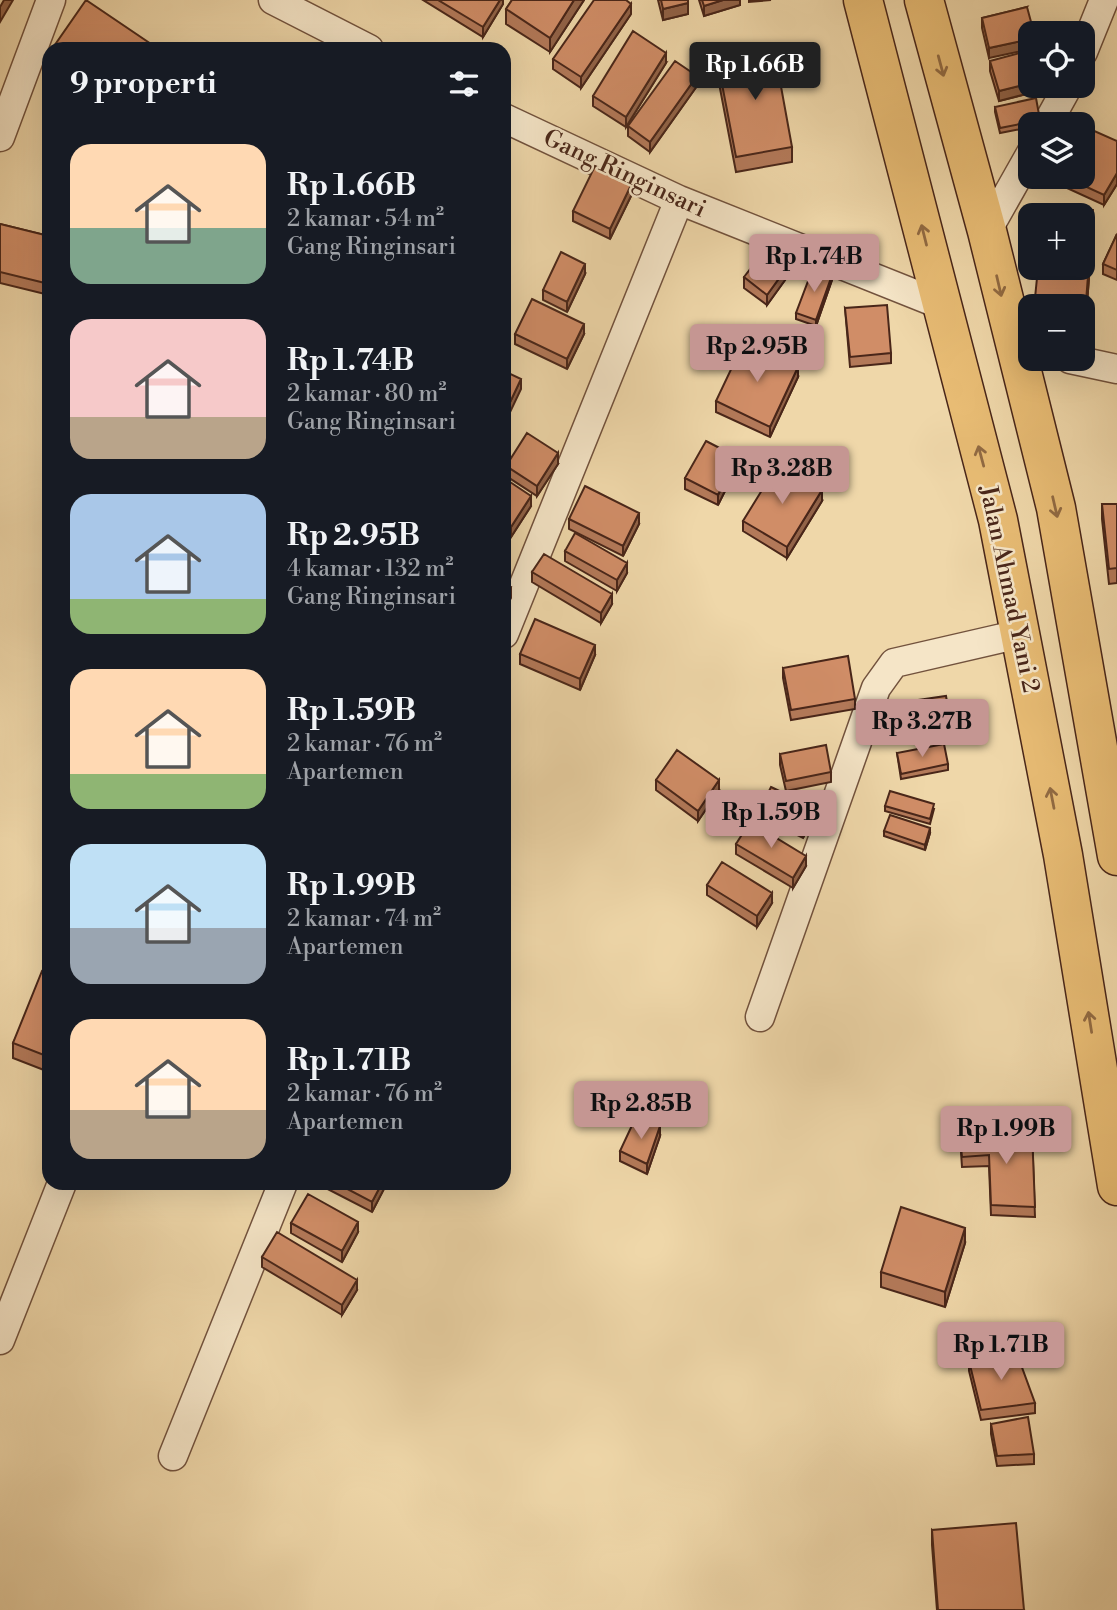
<!DOCTYPE html>
<html lang="id">
<head>
<meta charset="utf-8">
<style>
  body { margin:0; font-family:"Libre Bodoni",serif; background:#20242c; color:#f1f3f6; height:100vh; display:flex; flex-direction:column; font-size:26px; white-space:nowrap }
  * { box-sizing:border-box; margin:0 }
  p { font-size:23px; color:#9ea1a6 }
  .icon { flex:none; width:38px; height:38px; fill:none; stroke:currentColor; stroke-width:2; stroke-linecap:round; stroke-linejoin:round }
  .map { position:relative; flex:1; overflow:hidden }
  .details { position:absolute; left:42px; top:42px; width:469px; height:1148px; display:flex; flex-direction:column; background:#171b24; border-radius:21px; box-shadow:0 7px 28px #0002 }
  .details>* { flex:none }
  .fabs { position:absolute; left:1018px; top:21px; display:grid; gap:14px }
  .fabs a { display:grid; place-items:center; width:77px; height:77px; border-radius:14px; background:#171b24; box-shadow:0 7px 28px #0002; font-size:35px }
  .price { position:absolute; translate:-50% -60px; padding:0 16px; border-radius:7px; background:#c59692; color:#111; font-size:23px; line-height:46px; filter:drop-shadow(0 2px 4px #0008) }
  .price::after { content:''; position:absolute; left:50%; top:42px; width:21px; height:16px; margin-left:-10px; background:inherit; clip-path:polygon(0 0,100% 0,50% 100%) }
  .price.current { background:#222; color:#fff }
  ul { padding:0; list-style:none }
  li { display:flex; align-items:center; gap:21px; height:175px; padding:0 28px }
  li span { display:grid; place-items:center; flex:none; width:196px; height:140px; border-radius:21px; color:#555 }
  li>.icon { margin-inline-start:auto }
  span .icon { width:84px; height:84px; fill:#fffc; stroke-width:1 }
  li b { font-size:30px }
  h2 { display:flex; justify-content:space-between; align-items:center; height:84px; padding:0 28px; font-size:30px }
  .map>svg:first-child { display:block }
</style>
</head>
<body>
<div class="map">
<svg width="1117" height="1610" viewBox="0 0 1117 1610">
  <rect width="100%" height="100%" fill="#efd7a9"/>
  <filter id="stains"><feTurbulence type="fractalNoise" baseFrequency=".00286" numOctaves="4"/><feColorMatrix values="0 0 0 0 .2 0 0 0 0 .09 0 0 0 0 .02 0 0 0 .5 -.17"/></filter>
  <radialGradient id="worn" r=".72"><stop offset=".6" stop-color="#630" stop-opacity="0"/><stop offset="1" stop-color="#630" stop-opacity=".3"/></radialGradient>
  <g fill="none" stroke-linecap="round" stroke-linejoin="round">
    <g stroke="#72523d" stroke-width="31">
      <path id="street" d="M273 0 369 49
        M1083 52 1104 0
        M504 118 679 200 942 305
        M1047 124 1068 86
        M0 137 51 0
        M987 231 1031 153
        M1070 359 1117 369
        M504 634 679 200
        M760 1017 876 688 894 663 1020 634
        M0 1340 62 1183
        M173 1456 283 1183"/>
    </g>
    <g stroke="#492619" stroke-width="41">
      <path id="highway" d="M863 0 998 520 1063 855 1117 1186
        M924 0 987 231 1056 508 1117 856"/>
    </g>
    <use href="#street" stroke="#f5e5c7" stroke-width="28"/>
    <use href="#highway" stroke="#e8bc74" stroke-width="38"/>
  </g>
  <path fill="#b37959" stroke="#492619" stroke-width="2" d="M423 0H503V4L483 37Z
    M512 0H584L550 52 506 24V9Z
    M658 0H688V14L663 20Z
    M699 0H740V5L704 16Z
    M749 0H771L749 2Z
    M1027 7 989 58 982 28V18Z
    M631 14 581 88 553 69V59Z
    M717 58 792 147V162L736 172 717 73Z
    M990 61 1042 86V90L999 101 990 71Z
    M666 63 626 127 593 106V96Z
    M697 86 650 152 628 136V126Z
    M995 107 1040 120V124H1031V127L1000 133 995 112Z
    M1117 141V184L1104 205 1043 177H1083Z
    M632 194 610 239 573 221V211Z
    M0 224 49 236 45 294 0 283Z
    M1093 225 1086 317H1083V306H1035V298Z
    M1117 234V280L1103 274V264Z
    M793 269 767 305 744 288V277Z
    M585 274 567 312 543 300V290Z
    M832 280 816 326 796 319V313Z
    M845 308 891 353V363L850 367Z
    M515 334H584L567 369 515 344Z
    M798 377 770 437 716 412V401Z
    M558 464 537 496 506 476V466Z
    M737 467 718 505 685 489V478Z
    M504 478 531 506 511 537 504 532Z
    M822 501 787 558 743 531V521Z
    M1102 504H1117V583L1109 584 1102 519Z
    M569 519 639 524 623 556 569 529Z
    M565 551 627 573 617 591 565 561Z
    M532 572 612 604 601 623 532 582Z
    M520 654 595 655 580 690 520 664Z
    M783 668 855 699V709L791 720 783 678Z
    M897 703 951 725V735L902 743 897 713Z
    M897 753 948 764V770L901 779Z
    M780 754 831 772V782L786 791 780 765Z
    M656 780 719 790 698 821 656 790Z
    M885 806 934 809 930 824 885 811Z
    M761 807 813 817 803 838 761 817Z
    M884 831 930 833 925 850 884 836Z
    M736 844 806 866 793 888 736 854Z
    M707 885 772 903 757 927 707 895Z
    M49 974V1072L13 1058V1043Z
    M1032 1131 1035 1217 991 1215 989 1166 962 1167 960 1137Z
    M660 1136 647 1174 620 1161V1151Z
    M316 1183H387L372 1212Z
    M291 1223 358 1232 342 1262 291 1233Z
    M965 1243 945 1307 881 1287V1272Z
    M262 1257 357 1290 342 1315 262 1267Z
    M969 1361 1035 1403V1413L981 1420 969 1371Z
    M991 1424 1034 1454V1464L997 1466 991 1434Z
    M932 1530 1024 1610H937L932 1545Z"/>
  <path fill="#926348" stroke="#492619" stroke-width="2" d="M4 0H13L0 22V7Z
    M500 0H503V4L483 37V27Z
    M574 0H584L550 52V38Z
    M723 0H740V5L704 16V6Z
    M688 3V14L663 20V9Z
    M631 4V14L581 88V77Z
    M1031 39V49L989 58V48Z
    M666 53V63L626 127V117Z
    M697 76V86L650 152V142Z
    M1031 83V86H1042V90L999 101V91Z
    M1117 173V184L1104 205V195Z
    M632 183V194L610 239V229Z
    M1093 210V225L1086 317V302Z
    M793 259V269L767 305V295Z
    M585 264V274L567 312V302Z
    M49 266V276L45 294V283Z
    M832 275V280L816 326V320Z
    M584 324V334L567 369V359Z
    M798 367V377L770 437V427Z
    M521 379V389L504 425V415Z
    M558 453V464L537 496V486Z
    M737 457V467L718 505V495Z
    M822 490V501L787 558V547Z
    M531 496V506L511 537V527Z
    M639 513V524L623 556V546Z
    M627 563V573L617 591V580Z
    M511 587V598L504 610V600Z
    M612 594V604L601 623V613Z
    M595 645V655L580 690V679Z
    M719 780V790L698 821V811Z
    M813 807V817L803 838V828Z
    M930 828V833L925 850V845Z
    M806 856V866L793 888V878Z
    M772 893V903L757 927V916Z
    M660 1126V1136L647 1174V1164Z
    M382 1183H387L372 1212V1202Z
    M358 1222V1232L342 1262V1251Z
    M965 1228V1243L945 1307V1292Z
    M357 1280V1290L342 1315V1305Z"/>
  <path fill="#d08d67" stroke="#492619" stroke-width="2" d="M86 0 154 46 152 49H52Z
    M438 0H500L483 27Z
    M512 0H574L550 38 506 9Z
    M594 0H626L631 4 581 77 553 59Z
    M661 0H688V3L663 9Z
    M702 0H723L704 6Z
    M1027 7 1034 33H1031V39L989 48 982 18Z
    M633 31 666 53 626 117 593 96Z
    M774 48 792 147 736 157 717 58Z
    M1031 50V83L999 91 990 61Z
    M675 61 697 76 650 142 628 126Z
    M1036 98 1040 120 1000 128 995 107Z
    M1065 119 1079 124H1062Z
    M1083 126 1117 141V173L1104 195 1065 177H1083Z
    M595 166 632 183 610 229 573 211Z
    M1043 209 1093 210 1086 302 1035 298 1038 268H1083V215H1042Z
    M0 224 49 236V266L45 283 0 272Z
    M1117 234V270L1103 264Z
    M771 242 793 259 767 295 744 277Z
    M561 252 585 264 567 302 543 290Z
    M813 268 832 275 816 320 796 313Z
    M532 299 584 324 567 359 515 334Z
    M887 305 891 353 850 357 845 308Z
    M744 342 798 367 770 427 716 401Z
    M504 371 521 379 504 415Z
    M527 433 558 453 537 486 506 466Z
    M706 441 737 457 718 495 685 478Z
    M778 464 822 490 787 547 743 521Z
    M504 478 531 496 511 527 504 522Z
    M585 486 639 513 623 546 569 519Z
    M1102 504H1117V568L1109 569Z
    M575 533 627 563 617 580 565 551Z
    M544 554 612 594 601 613 532 572Z
    M504 584 511 587 504 600Z
    M535 619 595 645 580 679 520 654Z
    M848 656 855 699 791 710 783 668Z
    M946 696 951 725 902 732 897 703Z
    M944 744 948 764 901 774 897 753Z
    M826 745 831 772 786 781 780 754Z
    M677 750 719 780 698 811 656 780Z
    M771 787 813 807 803 828 761 807Z
    M890 791 934 804 930 819 885 806Z
    M890 815 930 828 925 845 884 831Z
    M750 822 806 856 793 878 736 844Z
    M722 862 772 893 757 916 707 885Z
    M42 971 49 974V1057L13 1043Z
    M635 1119 660 1126 647 1164 620 1151Z
    M1032 1131 1035 1207 991 1205 989 1155 962 1157 960 1137Z
    M336 1183H382L372 1202Z
    M308 1194 358 1222 342 1251 291 1223Z
    M901 1207 965 1228 945 1292 881 1272Z
    M277 1232 357 1280 342 1305 262 1257Z
    M1016 1351 1035 1403 981 1410 969 1361Z
    M1028 1417 1034 1454 997 1456 991 1424Z
    M1016 1523 1024 1610H938L932 1530Z"/>
  <defs><path id="oneway-shaft" d="M-6 0H5M1.5-3L5.5 0L1.5 3" fill="none" stroke-width="1.6" stroke-linecap="round" stroke-linejoin="round" transform="scale(1.75)"/></defs>
  <g stroke="#916a42">
    <use href="#oneway-shaft" transform="translate(941 66) rotate(75)"/>
    <use href="#oneway-shaft" transform="translate(924 235) rotate(-104)"/>
    <use href="#oneway-shaft" transform="translate(999 286) rotate(77)"/>
    <use href="#oneway-shaft" transform="translate(981 456) rotate(-105)"/>
    <use href="#oneway-shaft" transform="translate(1055 507) rotate(77)"/>
    <use href="#oneway-shaft" transform="translate(1052 798) rotate(-101)"/>
    <use href="#oneway-shaft" transform="translate(1090 1022) rotate(-99)"/>
  </g>
  <g text-anchor="middle" stroke-width="5" stroke-linejoin="round" paint-order="stroke">
    <g font-size="24" fill="#492619" stroke="#f5e5c7">
      <text transform="translate(625 173) rotate(25)" y="8">Gang Ringinsari</text>
      <text transform="translate(1010 589) rotate(78)" y="8">Jalan Ahmad Yani 2</text>
    </g>
  </g>
  <rect width="100%" height="100%" filter="url(#stains)"/>
  <rect width="100%" height="100%" fill="url(#worn)"/>
</svg>
<div class="fabs">
<a><svg class="icon" aria-label="locate" viewBox="0 0 24 24"><circle cx="12" cy="12" r="6"/><path d="M12 2v4M12 18v4M2 12h4M18 12h4"/></svg></a>
<a><svg class="icon" aria-label="layers" viewBox="0 0 24 24"><path d="M12 4l9 5-9 5-9-5zM3 14l9 5 9-5"/></svg></a>
<a>+</a>
<a>−</a>
</div>
<b class="price current" style="left:755px;top:102px">Rp 1.66B</b>
<b class="price" style="left:814px;top:294px">Rp 1.74B</b>
<b class="price" style="left:757px;top:384px">Rp 2.95B</b>
<b class="price" style="left:782px;top:506px">Rp 3.28B</b>
<b class="price" style="left:922px;top:759px">Rp 3.27B</b>
<b class="price" style="left:771px;top:850px">Rp 1.59B</b>
<b class="price" style="left:641px;top:1141px">Rp 2.85B</b>
<b class="price" style="left:1006px;top:1166px">Rp 1.99B</b>
<b class="price" style="left:1001px;top:1382px">Rp 1.71B</b>
<section class="details">
<h2>9 properti<svg class="icon" aria-label="filters" viewBox="0 0 24 24"><path d="M4 7h16M4 17h16"/><circle cx="9" cy="7" r="2"/><circle cx="15" cy="17" r="2"/></svg></h2>
<ul>
<li><span style="background:linear-gradient(#ffd9b3 60%,#7fa58c 0)"><svg class="icon" aria-label="home" viewBox="0 0 24 24"><path d="M3 11l9-7 9 7M6 9v11h12V9"/></svg></span><div><b>Rp 1.66B</b><p>2 kamar · 54 m²</p><p>Gang Ringinsari</p></div></li>
<li><span style="background:linear-gradient(#f6c9c9 70%,#b9a48a 0)"><svg class="icon" aria-label="home" viewBox="0 0 24 24"><path d="M3 11l9-7 9 7M6 9v11h12V9"/></svg></span><div><b>Rp 1.74B</b><p>2 kamar · 80 m²</p><p>Gang Ringinsari</p></div></li>
<li><span style="background:linear-gradient(#a9c7e8 75%,#8fb573 0)"><svg class="icon" aria-label="home" viewBox="0 0 24 24"><path d="M3 11l9-7 9 7M6 9v11h12V9"/></svg></span><div><b>Rp 2.95B</b><p>4 kamar · 132 m²</p><p>Gang Ringinsari</p></div></li>
<li><span style="background:linear-gradient(#ffd9b3 75%,#8fb573 0)"><svg class="icon" aria-label="home" viewBox="0 0 24 24"><path d="M3 11l9-7 9 7M6 9v11h12V9"/></svg></span><div><b>Rp 1.59B</b><p>2 kamar · 76 m²</p><p>Apartemen</p></div></li>
<li><span style="background:linear-gradient(#bfe0f5 60%,#9aa5b1 0)"><svg class="icon" aria-label="home" viewBox="0 0 24 24"><path d="M3 11l9-7 9 7M6 9v11h12V9"/></svg></span><div><b>Rp 1.99B</b><p>2 kamar · 74 m²</p><p>Apartemen</p></div></li>
<li><span style="background:linear-gradient(#ffd9b3 65%,#b9a48a 0)"><svg class="icon" aria-label="home" viewBox="0 0 24 24"><path d="M3 11l9-7 9 7M6 9v11h12V9"/></svg></span><div><b>Rp 1.71B</b><p>2 kamar · 76 m²</p><p>Apartemen</p></div></li>
</ul>
</section>
</div>
</body>
</html>
